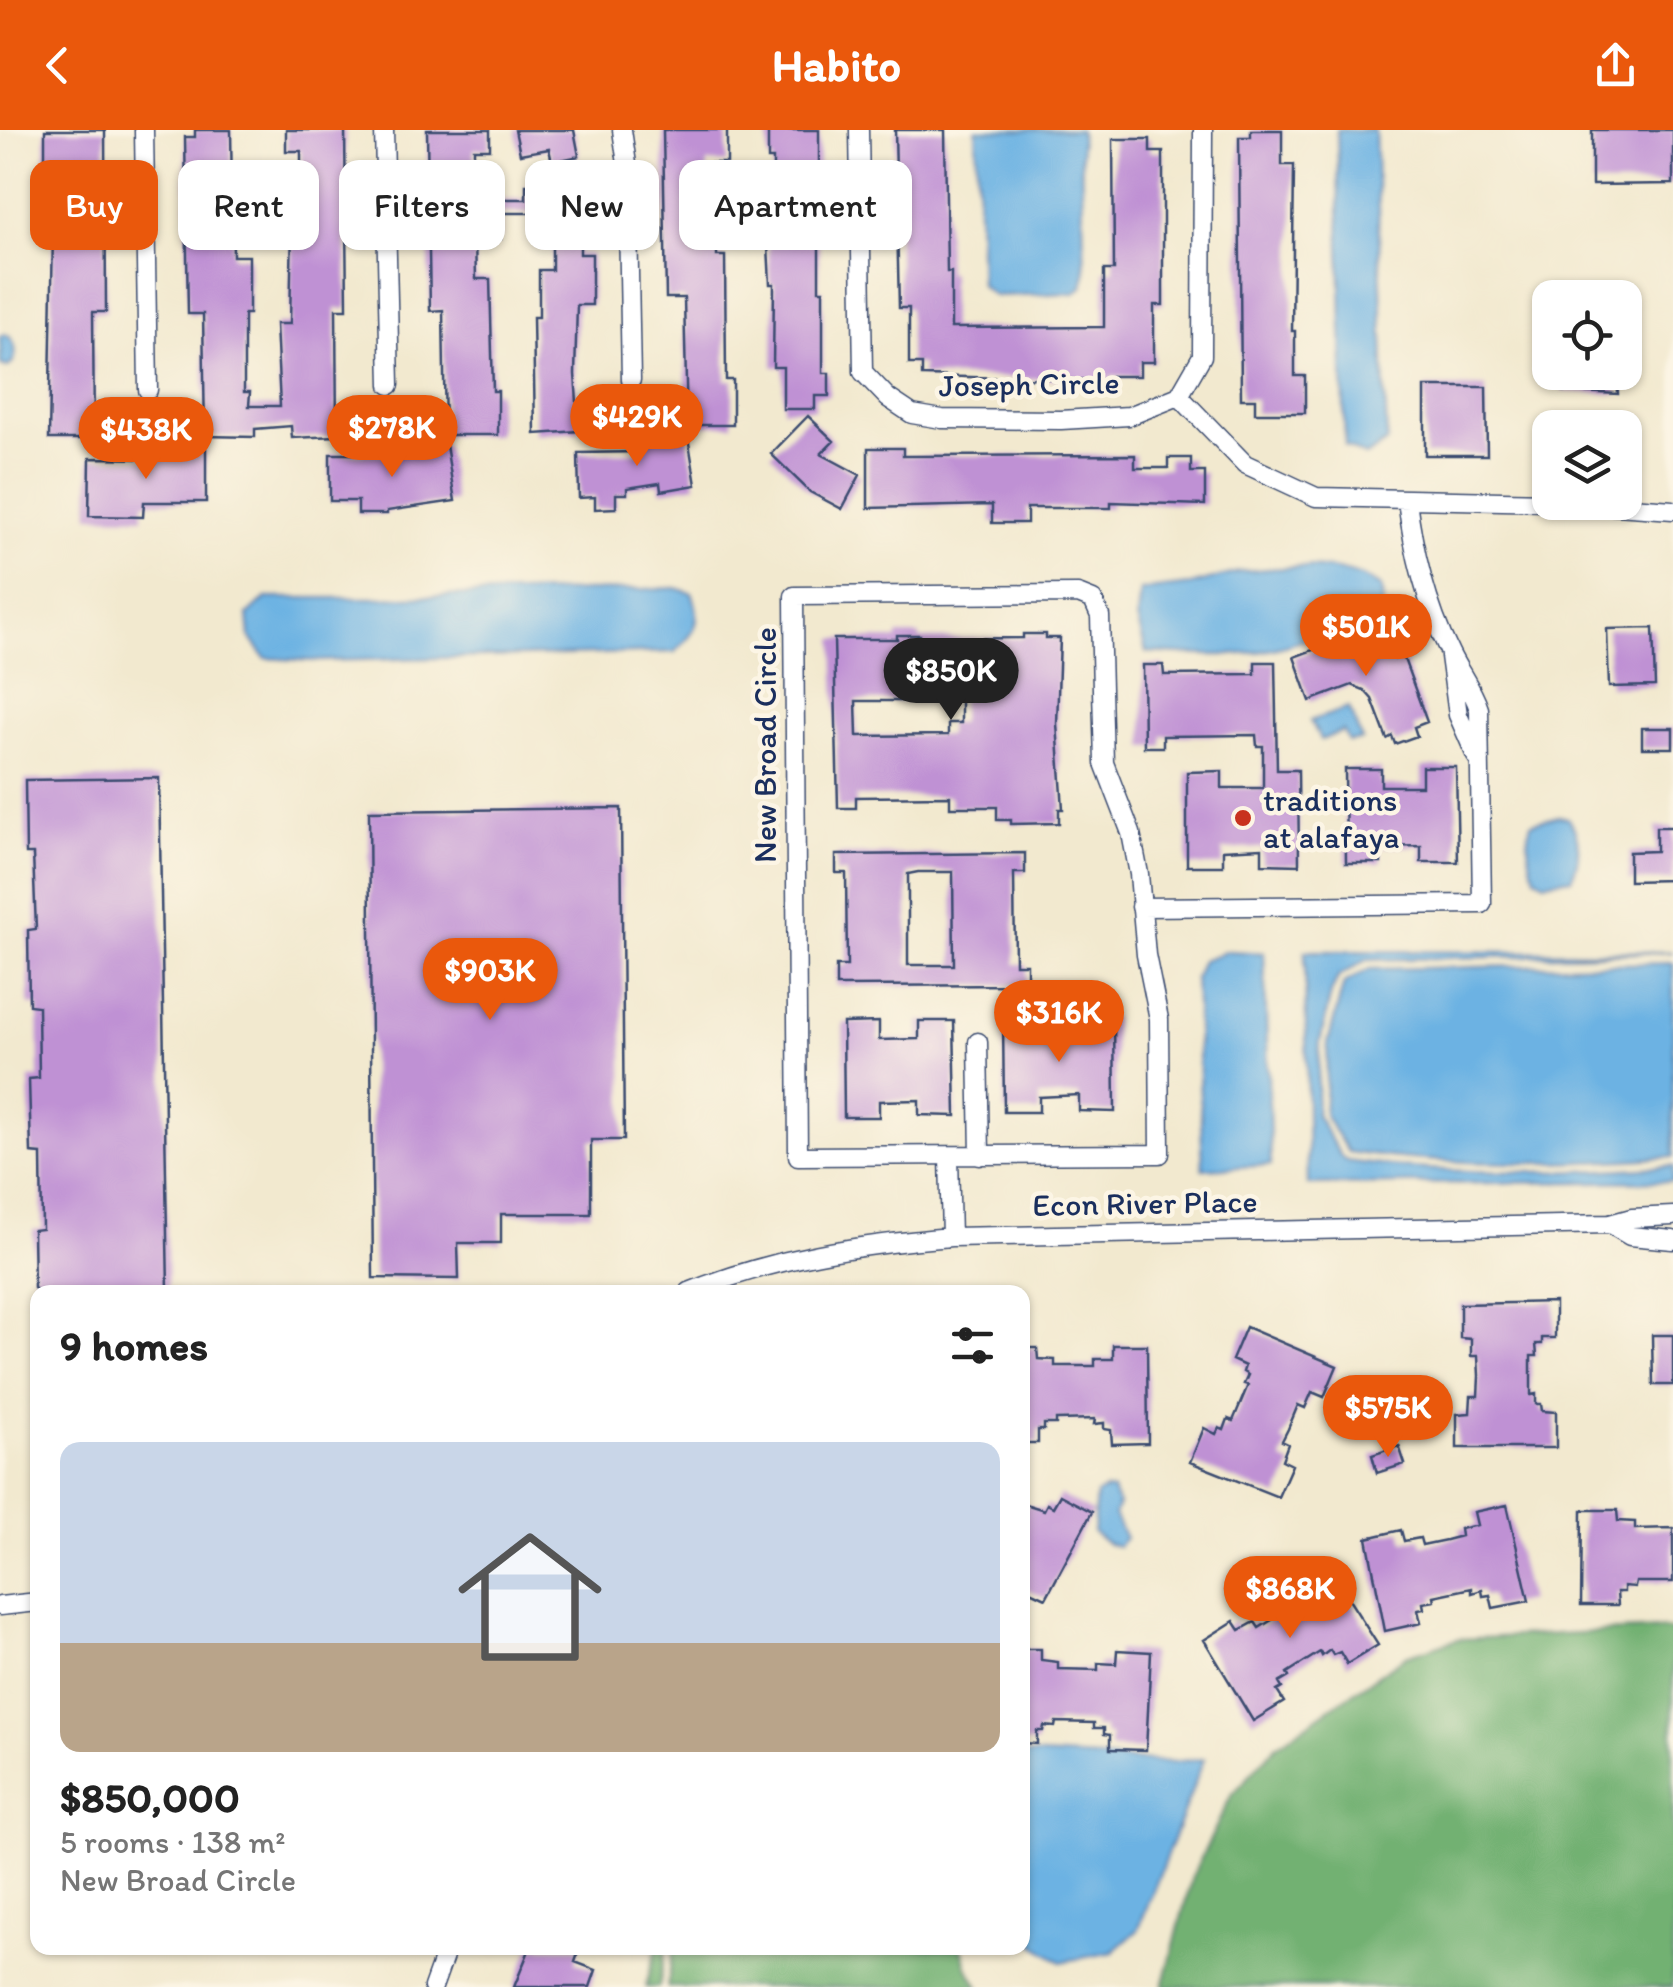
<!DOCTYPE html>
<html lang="en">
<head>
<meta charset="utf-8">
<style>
  body { margin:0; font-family:Itim,sans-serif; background:#f2f2f2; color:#222; height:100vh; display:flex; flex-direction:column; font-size:38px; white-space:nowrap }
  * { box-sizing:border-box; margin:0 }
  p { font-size:32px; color:#767676 }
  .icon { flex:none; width:55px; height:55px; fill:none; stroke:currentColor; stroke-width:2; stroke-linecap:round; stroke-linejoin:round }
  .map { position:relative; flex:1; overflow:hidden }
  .details { position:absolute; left:30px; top:1155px; width:1000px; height:670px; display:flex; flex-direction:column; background:#fff; border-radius:20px; box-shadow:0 2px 8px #0004 }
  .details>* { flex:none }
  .banner { position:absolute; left:30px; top:30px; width:1000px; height:90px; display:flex; gap:20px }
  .tools { position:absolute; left:1532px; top:150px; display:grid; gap:20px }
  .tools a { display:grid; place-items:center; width:110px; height:110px; border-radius:20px; background:#fff; box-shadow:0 2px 8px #0004; font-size:50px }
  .price { position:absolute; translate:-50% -85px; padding:0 22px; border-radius:35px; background:#ea580c; color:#fff; font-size:32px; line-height:65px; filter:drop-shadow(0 2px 5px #0008) }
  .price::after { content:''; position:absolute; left:50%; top:60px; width:30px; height:22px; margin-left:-15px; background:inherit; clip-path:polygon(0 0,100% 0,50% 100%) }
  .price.current { background:#222; color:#fff }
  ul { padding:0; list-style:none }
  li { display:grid; align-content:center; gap:20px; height:530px; padding:0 30px }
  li+li { border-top:2px solid #e0e0e0 }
  li span { display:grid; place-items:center; height:310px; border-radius:20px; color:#555 }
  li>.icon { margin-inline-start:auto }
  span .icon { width:180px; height:180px; fill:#fffc; stroke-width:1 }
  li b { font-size:42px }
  h2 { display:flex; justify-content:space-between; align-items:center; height:120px; padding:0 30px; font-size:42px }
  .chip { padding:0 35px; border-radius:20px; background:#fff; box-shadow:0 2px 8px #0004; font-size:35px; line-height:90px }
  .chip.current { background:#ea580c; color:#fff }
  header { display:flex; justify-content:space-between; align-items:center; height:130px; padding:0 30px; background:#ea580c; color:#fff; font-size:45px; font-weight:700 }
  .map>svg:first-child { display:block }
</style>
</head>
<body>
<header><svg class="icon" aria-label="back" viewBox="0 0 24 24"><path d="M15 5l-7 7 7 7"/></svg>Habito<svg class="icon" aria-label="share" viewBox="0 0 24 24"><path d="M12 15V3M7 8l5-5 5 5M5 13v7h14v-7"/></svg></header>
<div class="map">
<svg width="1673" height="1857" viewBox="0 0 1673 1857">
  <rect width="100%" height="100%" fill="#fcf5e5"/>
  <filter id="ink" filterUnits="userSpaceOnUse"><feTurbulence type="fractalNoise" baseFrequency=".01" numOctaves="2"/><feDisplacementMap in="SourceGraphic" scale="20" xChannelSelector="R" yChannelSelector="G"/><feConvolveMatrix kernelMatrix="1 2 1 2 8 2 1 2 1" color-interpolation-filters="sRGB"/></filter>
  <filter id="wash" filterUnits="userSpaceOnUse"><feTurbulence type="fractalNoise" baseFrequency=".0048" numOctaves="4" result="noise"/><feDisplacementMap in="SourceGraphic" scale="40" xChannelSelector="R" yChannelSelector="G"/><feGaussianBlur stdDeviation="2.25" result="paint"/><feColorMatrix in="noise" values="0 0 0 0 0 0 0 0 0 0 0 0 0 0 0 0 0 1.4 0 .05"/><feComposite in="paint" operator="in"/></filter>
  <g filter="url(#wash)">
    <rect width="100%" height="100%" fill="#f2e9cf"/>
    <path fill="#72b172" stroke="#467068" stroke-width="2.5" d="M1663 1499 1673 1501V1857H1163L1192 1747 1231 1666 1277 1615 1406 1526 1458 1509Z
      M656 1818H666L659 1857H646Z
      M674 1818H962L967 1836 979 1857H667Z"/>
    <path fill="#6cb2e3" stroke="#4470a0" stroke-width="2.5" d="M976 0H1080L1085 144 1082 157 1074 163 994 166 980 155Z
      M1337 0H1375L1387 312 1365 326 1345 316Z
      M4 204C18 210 19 229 8 237L1 235 0 207Z
      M1296 437C1328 437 1354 440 1381 457L1383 474C1349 491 1310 511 1273 519 1232 529 1188 524 1146 522L1137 488 1140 461 1191 455 1242 441Z
      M676 458 692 463C703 492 696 502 675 522L317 531 265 528 250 507 248 485 266 468H380Z
      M1349 578 1362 610 1348 612 1343 601 1321 610 1310 591Z
      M1559 686 1568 688C1581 705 1581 730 1571 748L1545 752 1535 747C1529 730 1525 710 1531 693Z
      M1228 821 1264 823 1271 1035 1203 1039 1195 848 1202 830Z
      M1305 821 1673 822 1366 830 1338 847 1331 863 1320 912 1316 985 1342 1028 1347 1031C1454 1046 1566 1044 1673 1036V1051L1308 1055Z
      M1673 833V1027C1566 1035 1454 1037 1348 1022L1324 985 1328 913 1344 853 1370 839Z
      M1105 1360 1113 1361 1118 1374 1114 1385 1125 1408 1118 1416 1108 1414 1093 1402 1096 1364Z
      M1022 1624 1171 1632 1204 1629 1138 1800 1113 1822 1061 1832 1035 1815 1023 1793Z"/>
    <g id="blocks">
      <path fill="#bf91d4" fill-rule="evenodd" d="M45 0H105L106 182H93L94 309H49L54 53H45Z
        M195 0H231L233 126H249V184H244V262H250L249 276H280L276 194H290L292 96H279V61H301V21H286V0H345L347 179H336L337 306 292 308 291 296 255 299V307L205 306 203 184H188L185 7H195Z
        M427 0H490V19H474V58H486V69H526V55H593V83H580V124H592V175H577L575 244 579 301 535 304 533 187H539V140H552V110H542V83H501V109H475L476 149H490L493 261H498V305H445L443 180 430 181Z
        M515 0H574L579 26 552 32 549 19 520 24Z
        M663 0H727V33H707V71H717V126H725L726 250H733V295H687L684 168H666Z
        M768 0H819V160H823V243H829V266H815V279H783V237H773L774 154H770L766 77H773V29H768Z
        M895 0H945L947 142H951V198L1104 197V140H1114L1113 9H1150V22H1163V175H1154V232H1140V246H1111V250L922 246V234H909V178H899Z
        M1251 0H1282V35H1294L1292 201H1295V246H1305V283H1255V269H1241L1239 7H1251Z
        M1592 0H1673V54L1592 55Z
        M1562 242H1617L1618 264 1562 261Z
        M1425 257H1486L1487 325H1425Z
        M808 286 834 311 821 324 860 345 842 379 810 362 771 324Z
        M687 301 696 355 661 361 660 353 627 358V364H616V378L595 379V367L579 368 578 323 639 322 637 309Z
        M446 315 455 371 387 381V384H358V371H330V324H386Z
        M868 318H903V326L1135 325V338H1168V328H1191V342H1205V375L1111 372V378H1027V393H992V375L868 378Z
        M155 319H206V372H144L143 387 89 386 90 328 155 329Z
        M1382 494 1395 529 1403 526 1427 592 1414 597 1417 606 1395 614 1392 606 1387 609 1372 569 1364 560 1352 555 1310 571 1294 527Z
        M1653 498 1655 556 1609 557 1607 499Z
        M1023 504H1046V508H1060L1057 594 1063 679H1059V693L1011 694V690H997V677H950V666L856 667V678H838L834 509H897V505H920V509L1023 508ZM931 557H961V593H948V605L857 606 856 571H931Z
        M1255 532H1275L1277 640H1298L1299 735 1262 734V718L1223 720V736H1187V642L1222 641V658H1263V616H1257L1256 605 1163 606V617H1144L1143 535H1163L1164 545 1255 544Z
        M1642 598H1673V618H1642Z
        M1422 637H1456L1458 732H1421V716L1381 717V733H1346L1345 639H1381V656H1422Z
        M159 648 168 1162H40L34 1158 33 1100 42 1099 41 1024 31 1023 29 949 39 948 38 876 29 875 28 800 36 799 33 724H26L25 650Z
        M621 678 624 1010H591V1084H501V1113H458L459 1149 373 1148 369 681Z
        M1656 697H1673V750L1629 751V722L1656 721Z
        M1025 723V743H1014L1015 834H1027V855L836 856V836H847L846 743H836V725ZM918 742H953L954 835H908V744Z
        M1079 887H1114L1115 982 1079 981V965L1039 967V982H1004L1003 888H1038V905H1079Z
        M919 891H954L956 986 919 985V970L879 971V987H844L843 893 879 892V910L919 909Z
        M1555 1172V1208H1542V1214H1536L1537 1226H1531V1265L1536 1264V1274H1541L1542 1281 1556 1282V1318H1457V1284L1470 1283 1471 1266H1478L1479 1246 1478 1226H1471V1209L1460 1208V1174Z
        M1246 1197 1337 1236 1324 1267 1312 1262 1305 1278 1298 1275 1288 1299 1282 1311 1288 1314 1282 1330 1292 1335 1278 1367 1190 1332 1204 1298 1216 1304 1219 1298 1224 1300 1228 1289 1233 1291 1248 1255 1244 1254 1248 1245 1243 1242 1245 1236 1232 1230Z
        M1652 1205H1673V1255H1653Z
        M1113 1215H1147L1148 1313 1112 1314 1111 1300 1104 1299V1293L1094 1294 1095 1289 1056 1290V1294H1044V1300H1038V1313H1022V1218H1037L1038 1229 1055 1230V1236H1095V1229H1113Z
        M1399 1316 1405 1334 1377 1343 1372 1325Z
        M1060 1365 1092 1382 1046 1468 1022 1457V1373L1044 1380 1047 1374 1053 1377Z
        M1507 1375 1529 1471 1493 1478 1490 1465 1483 1466 1482 1460 1472 1463V1458L1434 1466 1435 1471 1423 1473 1424 1479 1418 1480 1421 1493 1385 1501 1367 1408 1401 1400 1404 1411 1420 1408 1422 1415 1446 1410 1461 1406 1460 1399 1477 1395 1474 1382Z
        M1582 1380H1617L1618 1391 1635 1392V1399L1673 1398V1452H1636L1635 1457 1624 1456V1462H1617L1618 1475H1581Z
        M1325 1432 1378 1515 1347 1534 1340 1522 1333 1525 1330 1520 1322 1526 1320 1522 1287 1543 1289 1547 1279 1553 1282 1558 1277 1561 1284 1572 1253 1591 1204 1510 1234 1491 1240 1500 1255 1492 1259 1498 1283 1483 1293 1476 1289 1470 1304 1461 1297 1449Z
        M1022 1519H1041V1530L1058 1532V1539L1098 1540V1533L1116 1534 1117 1520 1151 1522 1146 1620 1110 1619V1605L1104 1604V1598H1094V1593L1056 1592 1055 1597 1044 1596 1043 1601H1037V1614L1022 1613Z
        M530 1818H580L575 1832 596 1840 590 1857H514Z"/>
    </g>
  </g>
  <g filter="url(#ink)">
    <use href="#blocks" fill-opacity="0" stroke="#3b4b6f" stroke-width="2.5"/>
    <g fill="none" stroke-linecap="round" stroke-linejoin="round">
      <g stroke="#3b4b6f" stroke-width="21">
        <path id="street" d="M144 0 148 260
          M384 0 390 255
          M622 0 627 34 631 250
          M859 0 863 242 888 268 912 284 942 289 1061 290 1129 286 1179 266 1202 226 1203 0
          M1179 266 1245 334 1316 367 1550 372
          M1560 372 1673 380
          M1078 464 1093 470 1100 486 1104 633 1131 703 1139 744 1146 825 1159 889 1160 1024 798 1026 794 466Z
          M1450 526 1458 585 1476 626
          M1141 777 1482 774 1479 579C1472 558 1459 542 1450 523 1427 477 1413 420 1407 370
          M978 912 980 1026
          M949 1026 951 1107
          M1610 1094 1630 1106 1673 1110
          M689 1162C776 1127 857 1115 951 1107L1610 1094 1632 1088 1673 1086
          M0 1476 38 1472
          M433 1857 447 1818"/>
      </g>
      <use href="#street" stroke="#fff" stroke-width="18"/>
    </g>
  </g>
  <circle fill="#c8321e" stroke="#fcf5e5" stroke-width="4" cx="1243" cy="688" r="10"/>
  <g text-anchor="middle" stroke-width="9" stroke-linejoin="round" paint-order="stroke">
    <g font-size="32" fill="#1b2f5e" stroke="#fcf5e5">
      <text transform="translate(1029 254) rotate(-1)" y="11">Joseph Circle</text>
      <text transform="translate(765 615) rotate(-90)" y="11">New Broad Circle</text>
      <text transform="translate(1145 1073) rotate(-1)" y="11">Econ River Place</text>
    </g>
    <g font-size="32" fill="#1b2f5e" stroke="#fcf5e5" text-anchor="start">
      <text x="1263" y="681">traditions<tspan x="1263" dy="37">at alafaya</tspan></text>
    </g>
  </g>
</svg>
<div class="tools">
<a><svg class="icon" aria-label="locate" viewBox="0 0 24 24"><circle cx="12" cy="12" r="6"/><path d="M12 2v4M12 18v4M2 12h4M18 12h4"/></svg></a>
<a><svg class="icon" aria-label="layers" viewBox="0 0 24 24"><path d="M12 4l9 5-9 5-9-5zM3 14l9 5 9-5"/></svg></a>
</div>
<b class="price" style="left:637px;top:339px">$429K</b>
<b class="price" style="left:392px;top:350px">$278K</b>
<b class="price" style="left:146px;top:352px">$438K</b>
<b class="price" style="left:1366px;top:549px">$501K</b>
<b class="price current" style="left:951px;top:593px">$850K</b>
<b class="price" style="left:490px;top:893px">$903K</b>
<b class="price" style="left:1059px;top:935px">$316K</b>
<b class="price" style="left:1388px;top:1330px">$575K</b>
<b class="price" style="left:1290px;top:1511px">$868K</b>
<div class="banner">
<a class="chip current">Buy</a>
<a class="chip">Rent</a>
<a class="chip">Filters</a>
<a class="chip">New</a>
<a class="chip">Apartment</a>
</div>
<section class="details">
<h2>9 homes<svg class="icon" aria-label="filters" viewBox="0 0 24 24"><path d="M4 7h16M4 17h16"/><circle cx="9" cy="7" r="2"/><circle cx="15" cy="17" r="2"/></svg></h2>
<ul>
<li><span style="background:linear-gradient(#c9d6e8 65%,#b9a48a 0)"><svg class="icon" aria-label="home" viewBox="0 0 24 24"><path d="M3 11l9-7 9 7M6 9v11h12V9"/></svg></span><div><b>$850,000</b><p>5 rooms · 138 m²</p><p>New Broad Circle</p></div></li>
</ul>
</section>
</div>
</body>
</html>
